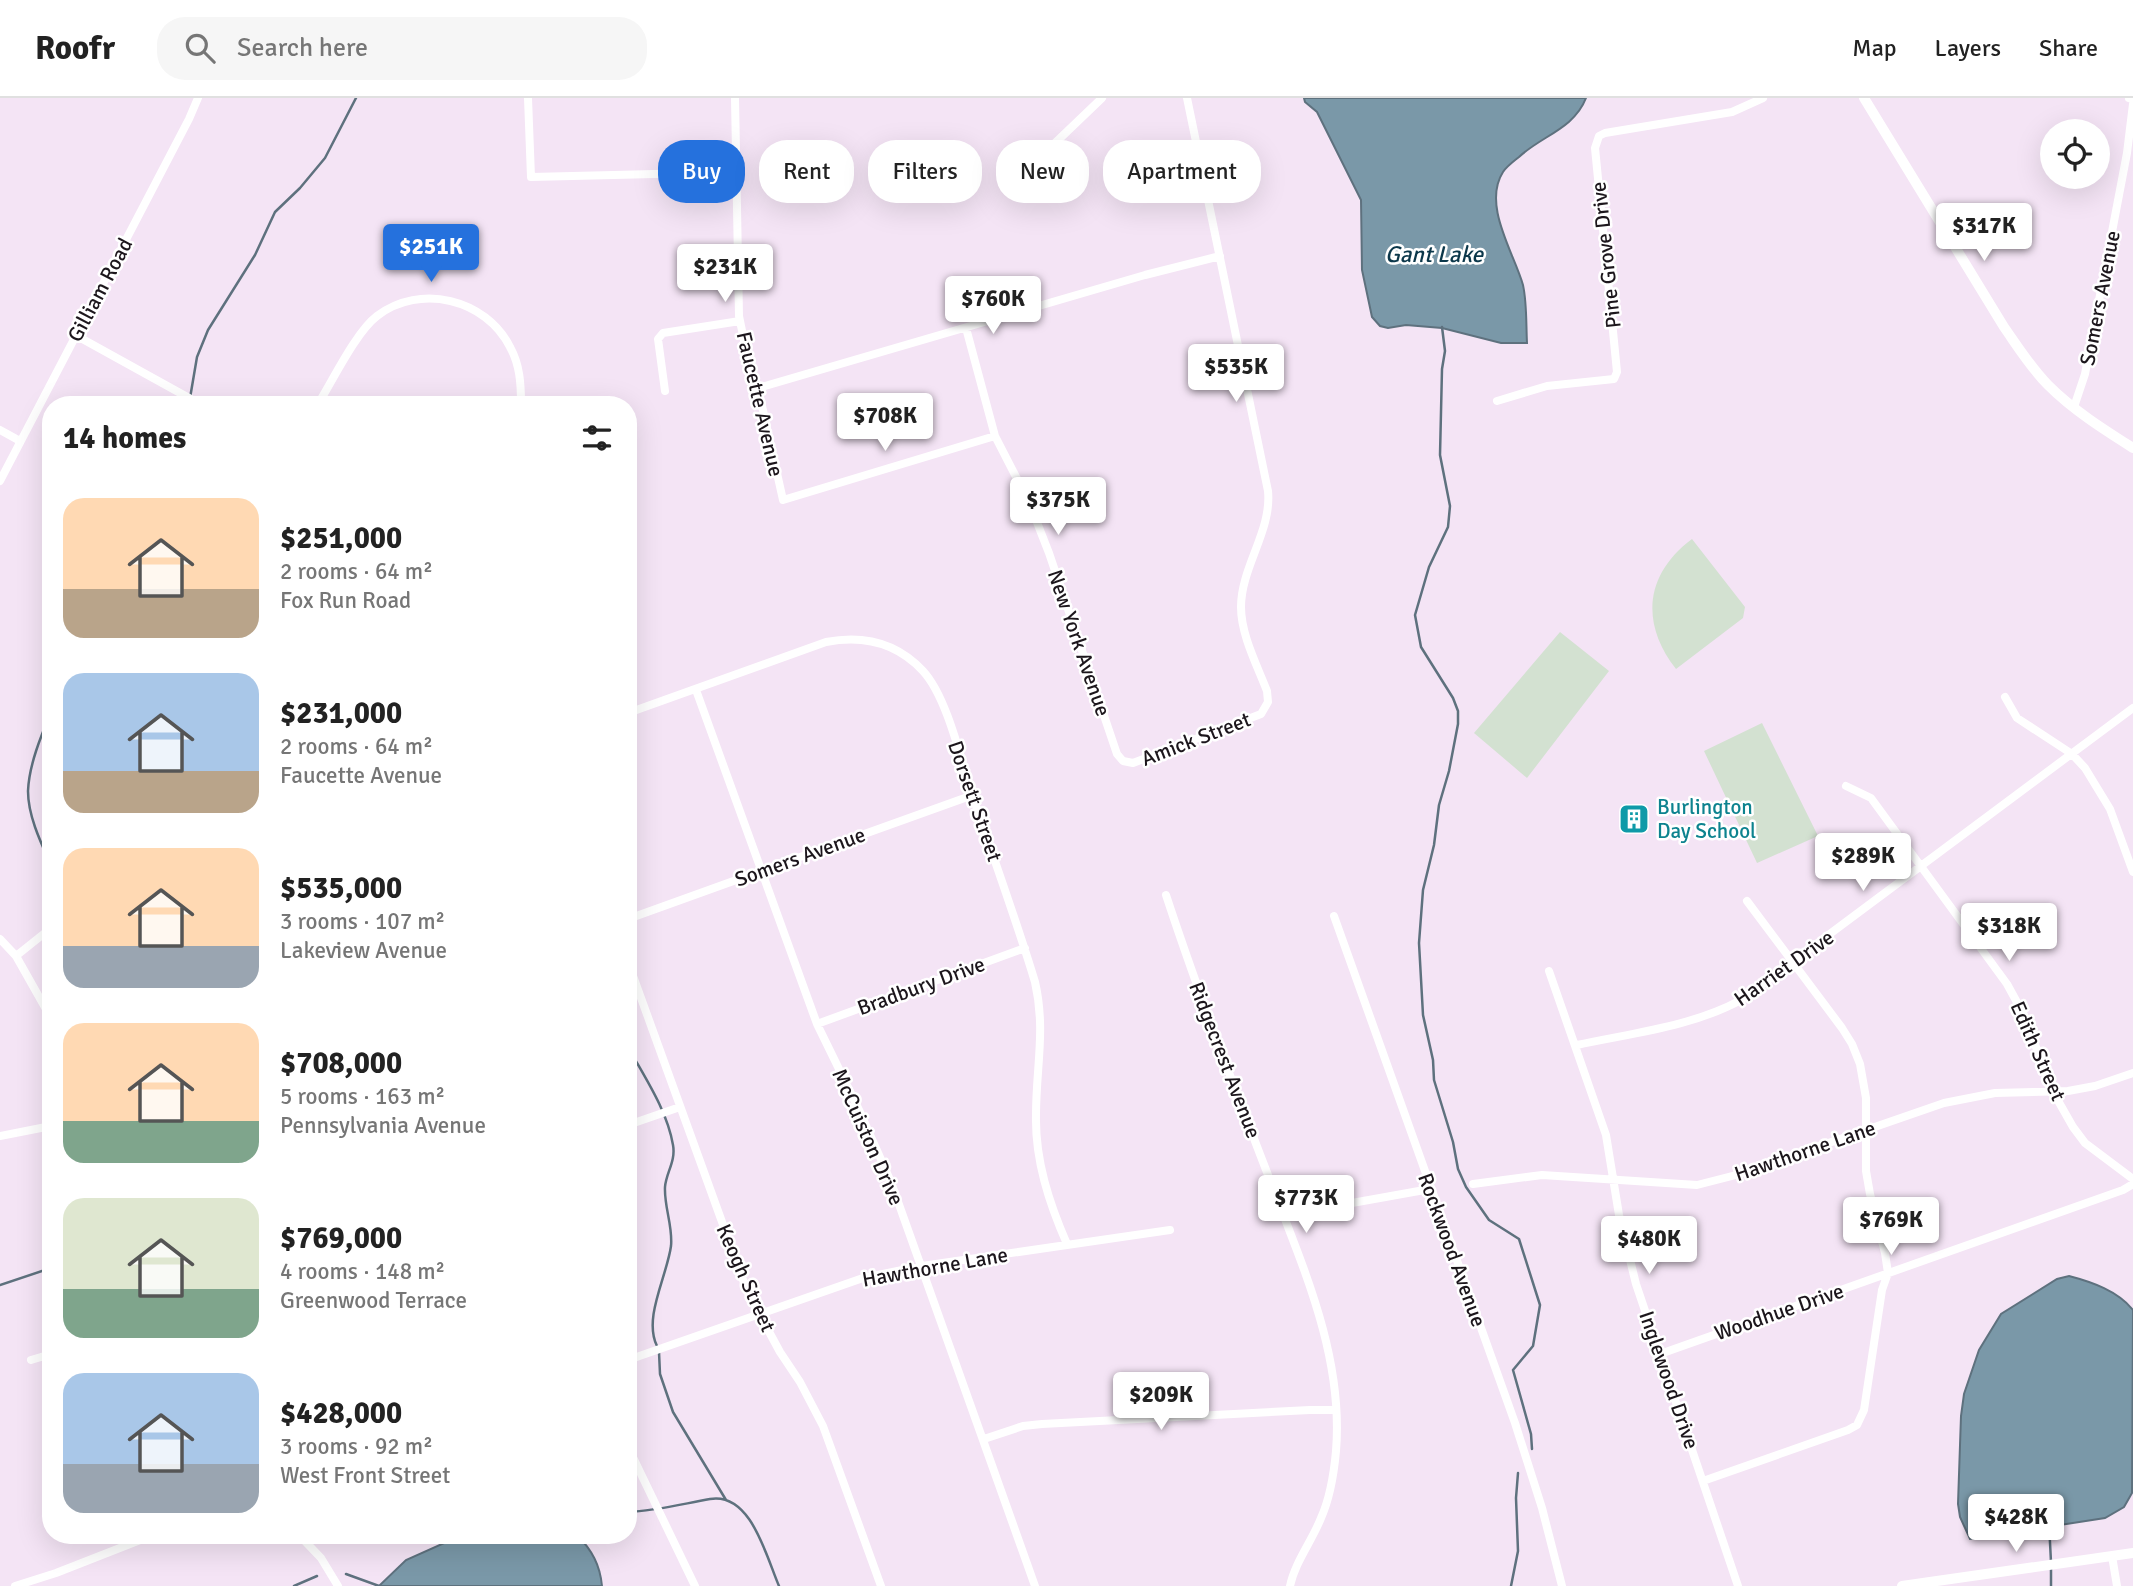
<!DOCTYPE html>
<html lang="en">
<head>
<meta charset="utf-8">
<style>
  body { margin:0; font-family:Signika,sans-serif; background:#f6f6f6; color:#222; height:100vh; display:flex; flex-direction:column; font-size:26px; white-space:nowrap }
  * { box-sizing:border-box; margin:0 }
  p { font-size:23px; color:#767676 }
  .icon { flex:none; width:38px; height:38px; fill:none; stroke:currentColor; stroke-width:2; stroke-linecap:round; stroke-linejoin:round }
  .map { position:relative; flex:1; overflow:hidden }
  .details { position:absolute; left:42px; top:298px; width:595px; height:1148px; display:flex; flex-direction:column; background:#fff; border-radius:28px; box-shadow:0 7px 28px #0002 }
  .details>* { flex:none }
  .guide { position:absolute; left:658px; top:42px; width:665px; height:63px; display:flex; gap:14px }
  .buttons { position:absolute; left:2040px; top:21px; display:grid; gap:14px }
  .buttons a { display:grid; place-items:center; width:70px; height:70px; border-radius:50%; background:#fff; box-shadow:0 7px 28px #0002; font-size:35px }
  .price { position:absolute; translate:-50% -60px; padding:0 16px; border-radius:7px; background:#fff; color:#222; font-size:23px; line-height:46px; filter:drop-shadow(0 2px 4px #0008) }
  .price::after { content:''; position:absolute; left:50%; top:42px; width:21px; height:16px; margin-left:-10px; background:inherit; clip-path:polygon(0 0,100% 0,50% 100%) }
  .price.selected { background:#2571dd; color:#fff }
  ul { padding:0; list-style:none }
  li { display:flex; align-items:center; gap:21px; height:175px; padding:0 21px }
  li span { display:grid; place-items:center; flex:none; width:196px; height:140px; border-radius:21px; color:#555 }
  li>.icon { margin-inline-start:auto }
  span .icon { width:84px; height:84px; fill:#fffc; stroke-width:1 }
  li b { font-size:30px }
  h2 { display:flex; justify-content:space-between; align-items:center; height:84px; padding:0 21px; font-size:30px }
  .chip { padding:0 24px; border-radius:28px; background:#fff; box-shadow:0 7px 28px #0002; font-size:24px; line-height:63px }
  .chip.selected { background:#2571dd; color:#fff }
  header { display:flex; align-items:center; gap:42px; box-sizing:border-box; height:98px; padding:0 35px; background:#fff; border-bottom:2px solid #e0e0e0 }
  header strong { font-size:33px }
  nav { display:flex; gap:38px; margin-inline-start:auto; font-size:24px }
  .search { width:490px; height:63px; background:#f6f6f6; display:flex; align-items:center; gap:18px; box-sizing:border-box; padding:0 24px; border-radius:28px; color:#767676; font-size:26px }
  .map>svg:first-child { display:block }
</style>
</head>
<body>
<header>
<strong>Roofr</strong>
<div class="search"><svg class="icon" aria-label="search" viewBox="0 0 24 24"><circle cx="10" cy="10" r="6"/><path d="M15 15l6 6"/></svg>Search here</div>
<nav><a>Map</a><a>Layers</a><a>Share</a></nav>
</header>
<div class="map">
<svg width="2133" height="1488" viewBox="0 0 2133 1488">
  <rect width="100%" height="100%" fill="#f4e4f5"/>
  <path fill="#d3e1d1" d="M1692 441 1745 509 1743 520 1676 571C1640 525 1645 476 1692 441Z
    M1560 534 1609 573 1527 680 1474 635Z
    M1762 625 1818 738 1757 765 1704 653Z"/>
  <path fill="#7a98a8" stroke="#5e717e" stroke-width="2" d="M1304 0H1586C1574 31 1541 38 1519 59 1514 63 1507 68 1503 74 1482 107 1514 155 1523 187 1527 205 1526 226 1527 245H1501L1442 230 1406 227 1388 230 1380 228 1372 219 1362 172 1361 102 1317 14 1305 4Z
    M2069 1178C2092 1184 2118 1193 2133 1212L2132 1395 2124 1409 2105 1420 1970 1441 1960 1419 1958 1406 1961 1318 1964 1296 1979 1252 2001 1216 2057 1181Z
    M462 1437H577C592 1452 600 1467 602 1488H379L406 1462Z"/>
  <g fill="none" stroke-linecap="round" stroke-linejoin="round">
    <path stroke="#5e717e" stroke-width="2.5" d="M1442 229 1445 253 1442 271 1440 357 1450 408 1448 429 1429 469 1415 517 1421 549 1453 600 1458 613V626L1449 673 1439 707 1434 747 1423 792 1419 845 1423 917 1433 962 1434 982 1453 1044 1458 1071 1466 1089 1489 1122 1519 1141 1540 1207 1533 1248 1513 1272 1531 1336 1532 1351
      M189 306 197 259 208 232 255 157 275 114 300 90 325 60 356 0
      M51 614C41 638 29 667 28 693 28 718 41 745 51 767
      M628 949C645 980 667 1012 673 1047 676 1063 666 1075 665 1089 664 1109 673 1128 671 1148 667 1178 643 1220 657 1248
      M0 1187 51 1170
      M659 1254 660 1276 673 1314 726 1402
      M628 1414C656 1413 682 1406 710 1401 751 1394 766 1458 779 1488
      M2049 1425 2051 1464
      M2051 1471V1488
      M346 1476 379 1488
      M294 1488 317 1478
      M1511 1488 1518 1453 1516 1400 1518 1375"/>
    <path stroke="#fff" stroke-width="8" d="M528 0 531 79 737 74
      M735 0 739 218 747 257 758 290 783 402 995 338
      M2129 0 2133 1
      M1015 65 1053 47 1102 0
      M966 230 995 338 1029 404 1049 455 1117 656 1123 663 1133 665 1261 616 1268 604 1267 593C1257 567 1241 537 1241 509 1241 469 1272 433 1268 393L1187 0
      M77 238 200 306
      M758 290 1145 177 1220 158
      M665 293 658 241 663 235 740 223
      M1497 303 1547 288 1614 281 1617 274 1595 50 1599 38 1605 35 1732 14 1763 0
      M318 306C333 282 356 234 377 218 420 185 486 201 510 249 520 267 521 286 521 306
      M2074 309 2085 276 2127 55 2133 6
      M0 332 20 343
      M0 383 189 21 198 0
      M696 592 817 926 860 1014 891 1084 1035 1488
      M2005 599 2017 620 2072 656 2085 670 2110 711 2133 774
      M628 615 826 544C863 537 897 545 923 573 947 599 961 662 972 696 993 759 1016 821 1035 884 1046 932 1036 969 1036 1017 1035 1062 1049 1105 1067 1146
      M1846 688 1871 700 2007 886 2024 917 2052 992 2073 1029 2085 1045 2133 1081
      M1166 797C1197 891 1232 984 1268 1077 1301 1165 1344 1256 1336 1353 1334 1375 1330 1400 1321 1420 1312 1443 1295 1464 1290 1488
      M1334 818 1515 1325 1542 1410 1562 1488
      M628 821 973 697
      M0 841 16 858 51 920
      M16 858 51 830
      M628 864 747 1193 780 1254 800 1284 823 1328 881 1488
      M1549 873 1606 1037 1619 1117 1636 1186 1738 1488
      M817 926 1025 850
      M1577 947C1632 935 1691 929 1741 902L2133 610
      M628 1027 680 1009
      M0 1038 51 1028
      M1473 1086 1542 1077 1697 1087 1736 1077 1944 1005 1995 995 2068 993 2095 988 2133 975
      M1280 1110 1352 1105 1430 1091
      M1660 1256 2123 1092 2133 1086
      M31 1262 51 1256
      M628 1262 863 1180 922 1168 1170 1132
      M984 1341 1023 1328 1042 1326 1310 1312H1335
      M628 1349 695 1488
      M1703 1383 1848 1332 1857 1327 1864 1312 1882 1192 1888 1175 1885 1155 1870 1096 1866 1073V1000L1860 966 1852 946 1842 930 1747 803
      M299 1437 321 1460 338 1488
      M2112 1458 2117 1488
      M15 1488 56 1475 153 1437"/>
    <path stroke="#fff" stroke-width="10" d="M1864 0 2004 229C2018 249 2031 270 2048 287 2073 312 2103 331 2133 350
      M1902 1488 2133 1455"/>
  </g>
  <defs>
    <g id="building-square" transform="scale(1.575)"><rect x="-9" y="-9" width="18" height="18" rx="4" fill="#0f9aa8" stroke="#fff"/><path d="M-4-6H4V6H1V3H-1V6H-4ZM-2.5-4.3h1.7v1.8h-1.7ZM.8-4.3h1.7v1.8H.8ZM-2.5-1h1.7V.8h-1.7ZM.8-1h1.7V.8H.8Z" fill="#fff"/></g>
  </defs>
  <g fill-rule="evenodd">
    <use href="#building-square" x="1634" y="721"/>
  </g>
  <g text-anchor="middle" stroke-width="5" stroke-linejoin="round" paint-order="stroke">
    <g font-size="21" fill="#1c161c" stroke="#fff">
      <text transform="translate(1606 157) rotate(-96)" y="7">Pine Grove Drive</text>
      <text transform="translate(100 192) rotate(-62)" y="7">Gilliam Road</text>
      <text transform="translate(2100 200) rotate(-79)" y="7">Somers Avenue</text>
      <text transform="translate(760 306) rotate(77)" y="7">Faucette Avenue</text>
      <text transform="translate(1079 545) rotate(71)" y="7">New York Avenue</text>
      <text transform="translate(1196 641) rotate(-21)" y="7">Amick Street</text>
      <text transform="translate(975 703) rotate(71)" y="7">Dorsett Street</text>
      <text transform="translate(800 759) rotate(-20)" y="7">Somers Avenue</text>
      <text transform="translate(1784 870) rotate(-35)" y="7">Harriet Drive</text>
      <text transform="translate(921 888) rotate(-20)" y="7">Bradbury Drive</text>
      <text transform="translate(2038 953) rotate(66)" y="7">Edith Street</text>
      <text transform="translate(1225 962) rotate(69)" y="7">Ridgecrest Avenue</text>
      <text transform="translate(868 1039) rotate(66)" y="7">McCuiston Drive</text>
      <text transform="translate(1805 1053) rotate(-19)" y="7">Hawthorne Lane</text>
      <text transform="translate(1452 1152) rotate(70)" y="7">Rockwood Avenue</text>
      <text transform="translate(935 1169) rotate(-10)" y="7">Hawthorne Lane</text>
      <text transform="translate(746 1180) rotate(66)" y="7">Keogh Street</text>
      <text transform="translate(1779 1214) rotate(-19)" y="7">Woodhue Drive</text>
      <text transform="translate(1669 1282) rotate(71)" y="7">Inglewood Drive</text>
    </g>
    <g font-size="21" fill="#0d838f" stroke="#fff" text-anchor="start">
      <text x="1657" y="716">Burlington<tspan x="1657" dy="24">Day School</tspan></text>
    </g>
    <g font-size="23" font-style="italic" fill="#0b374a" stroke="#fff">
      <text x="1434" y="164">Gant Lake</text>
    </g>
  </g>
</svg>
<div class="buttons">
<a><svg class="icon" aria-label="locate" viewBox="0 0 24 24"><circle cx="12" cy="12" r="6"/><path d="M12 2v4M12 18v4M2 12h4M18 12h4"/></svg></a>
</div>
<b class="price" style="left:1984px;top:165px">$317K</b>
<b class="price selected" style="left:431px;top:186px">$251K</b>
<b class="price" style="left:725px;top:206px">$231K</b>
<b class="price" style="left:993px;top:238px">$760K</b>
<b class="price" style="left:1236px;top:306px">$535K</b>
<b class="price" style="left:885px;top:355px">$708K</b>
<b class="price" style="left:1058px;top:439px">$375K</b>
<b class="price" style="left:1863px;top:795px">$289K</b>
<b class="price" style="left:2009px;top:865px">$318K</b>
<b class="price" style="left:1306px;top:1137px">$773K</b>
<b class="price" style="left:1891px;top:1159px">$769K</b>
<b class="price" style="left:1649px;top:1178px">$480K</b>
<b class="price" style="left:1161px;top:1334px">$209K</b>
<b class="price" style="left:2016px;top:1456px">$428K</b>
<div class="guide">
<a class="chip selected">Buy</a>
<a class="chip">Rent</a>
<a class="chip">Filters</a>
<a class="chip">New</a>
<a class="chip">Apartment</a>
</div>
<section class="details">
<h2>14 homes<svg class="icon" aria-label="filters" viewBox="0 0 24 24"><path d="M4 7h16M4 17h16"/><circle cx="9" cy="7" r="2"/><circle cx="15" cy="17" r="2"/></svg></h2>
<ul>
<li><span style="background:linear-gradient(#ffd9b3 65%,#b9a48a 0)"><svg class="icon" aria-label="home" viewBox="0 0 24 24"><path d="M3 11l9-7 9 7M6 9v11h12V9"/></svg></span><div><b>$251,000</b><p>2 rooms · 64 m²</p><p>Fox Run Road</p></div></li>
<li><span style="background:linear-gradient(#a9c7e8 70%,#b9a48a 0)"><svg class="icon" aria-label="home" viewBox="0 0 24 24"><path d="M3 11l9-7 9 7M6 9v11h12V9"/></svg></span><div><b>$231,000</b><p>2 rooms · 64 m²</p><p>Faucette Avenue</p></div></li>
<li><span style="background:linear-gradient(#ffd9b3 70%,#9aa5b1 0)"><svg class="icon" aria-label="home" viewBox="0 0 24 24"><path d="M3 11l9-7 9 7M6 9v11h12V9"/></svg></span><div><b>$535,000</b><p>3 rooms · 107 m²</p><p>Lakeview Avenue</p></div></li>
<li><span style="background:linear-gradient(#ffd9b3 70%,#7fa58c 0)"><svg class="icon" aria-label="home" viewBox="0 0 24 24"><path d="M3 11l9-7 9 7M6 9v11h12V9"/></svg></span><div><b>$708,000</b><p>5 rooms · 163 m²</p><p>Pennsylvania Avenue</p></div></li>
<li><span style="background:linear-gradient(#dfe7d0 65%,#7fa58c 0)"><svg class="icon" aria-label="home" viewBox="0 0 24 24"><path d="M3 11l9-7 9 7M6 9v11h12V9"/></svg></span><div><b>$769,000</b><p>4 rooms · 148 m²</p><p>Greenwood Terrace</p></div></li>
<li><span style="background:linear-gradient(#a9c7e8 65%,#9aa5b1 0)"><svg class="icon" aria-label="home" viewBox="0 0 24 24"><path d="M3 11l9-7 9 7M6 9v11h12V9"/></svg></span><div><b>$428,000</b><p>3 rooms · 92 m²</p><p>West Front Street</p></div></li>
</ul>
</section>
</div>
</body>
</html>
